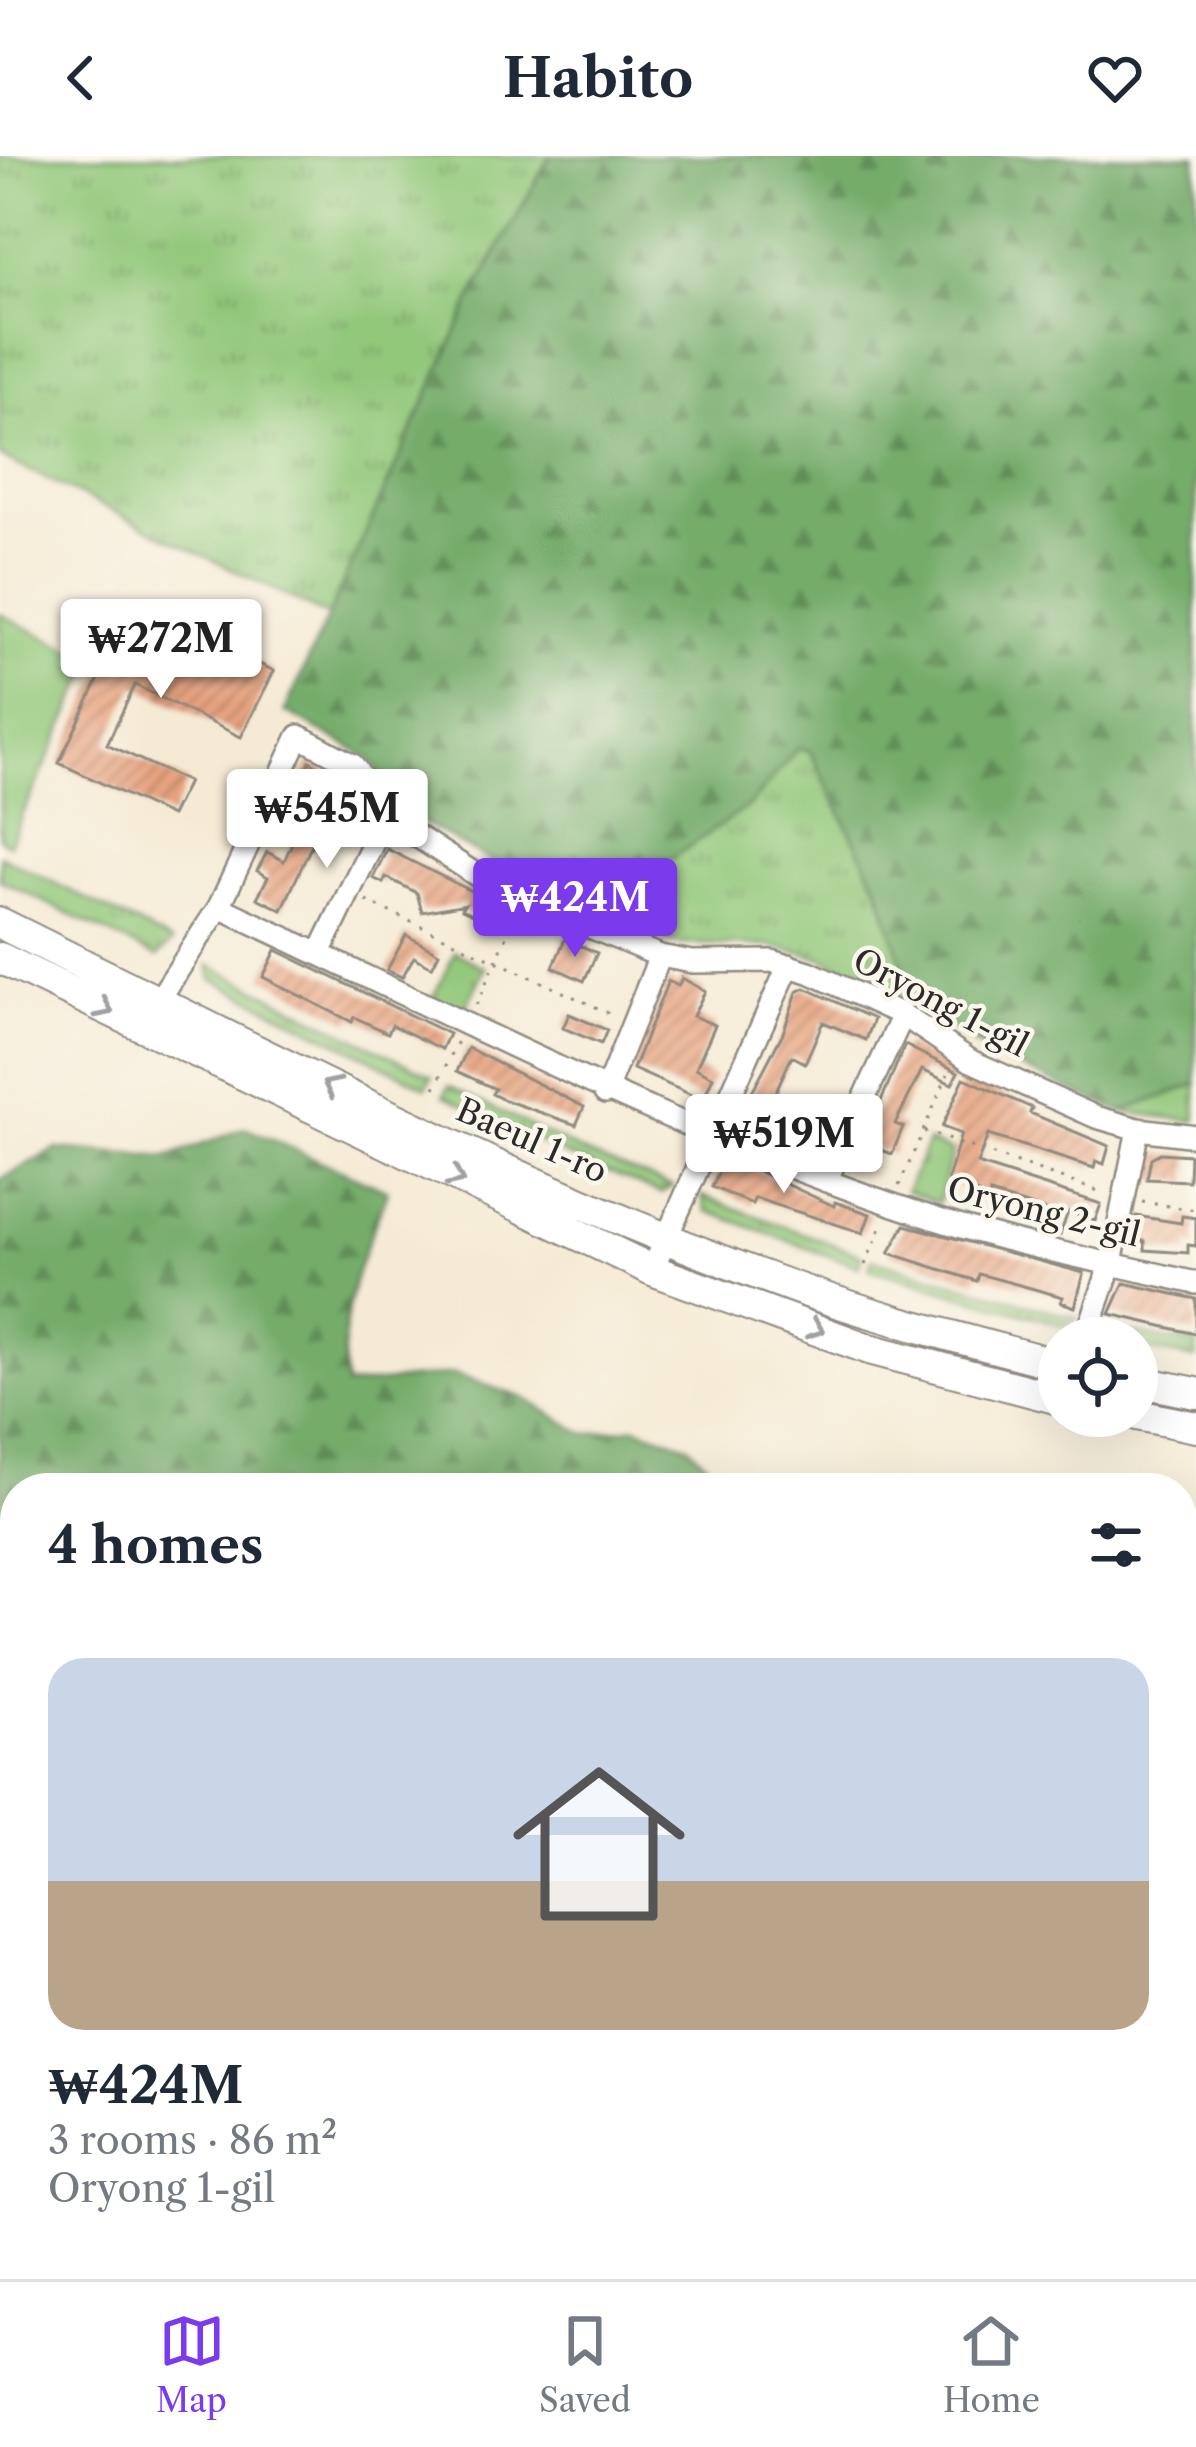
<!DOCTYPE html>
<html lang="en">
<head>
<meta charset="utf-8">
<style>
  body { margin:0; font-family:"Libre Caslon Text",serif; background:#f6f6f7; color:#1f2937; height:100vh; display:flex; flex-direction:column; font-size:45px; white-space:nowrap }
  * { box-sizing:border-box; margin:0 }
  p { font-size:39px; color:#747a83 }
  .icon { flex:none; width:66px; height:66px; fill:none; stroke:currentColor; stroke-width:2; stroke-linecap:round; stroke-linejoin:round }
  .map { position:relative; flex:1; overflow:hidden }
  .sheet { position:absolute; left:0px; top:1317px; width:1197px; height:807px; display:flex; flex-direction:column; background:#fff; border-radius:48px 48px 0 0; box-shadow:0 12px 48px #0002 }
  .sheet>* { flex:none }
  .controls { position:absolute; left:1038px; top:1161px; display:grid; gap:24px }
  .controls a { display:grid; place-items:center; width:120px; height:120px; border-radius:50%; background:#fff; box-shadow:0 12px 48px #0002; font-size:60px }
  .price { position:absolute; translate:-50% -102px; padding:0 27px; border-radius:12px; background:#fff; color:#222; font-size:39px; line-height:78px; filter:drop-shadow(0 3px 6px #0008) }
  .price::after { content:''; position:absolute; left:50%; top:72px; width:36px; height:27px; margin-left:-18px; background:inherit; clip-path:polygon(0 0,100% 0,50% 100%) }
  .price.on { background:#7c3aed; color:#fff }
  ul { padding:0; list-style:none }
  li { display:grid; align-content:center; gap:24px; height:636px; padding:0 48px }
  li span { display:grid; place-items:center; height:372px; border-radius:36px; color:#555 }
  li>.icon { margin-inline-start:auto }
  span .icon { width:216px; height:216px; fill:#fffc; stroke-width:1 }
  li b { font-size:51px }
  h2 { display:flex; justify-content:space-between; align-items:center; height:144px; padding:0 48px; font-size:51px }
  header { display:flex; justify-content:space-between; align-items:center; height:156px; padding:0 48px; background:#fff; font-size:54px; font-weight:700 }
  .menu { display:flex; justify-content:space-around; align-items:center; height:168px; border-top:3px solid #e0e1e3; background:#fff; font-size:33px; color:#747a83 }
  .menu a { display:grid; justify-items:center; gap:6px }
  .menu .on { color:#7c3aed }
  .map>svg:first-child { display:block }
</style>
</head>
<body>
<header><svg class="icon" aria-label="back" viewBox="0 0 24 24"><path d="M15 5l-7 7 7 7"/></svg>Habito<svg class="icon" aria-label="heart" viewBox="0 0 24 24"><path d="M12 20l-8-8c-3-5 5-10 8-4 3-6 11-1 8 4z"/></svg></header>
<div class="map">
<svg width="1196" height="2123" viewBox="0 0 1196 2123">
  <defs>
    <pattern id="grass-tufts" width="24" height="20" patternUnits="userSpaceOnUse" patternTransform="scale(3)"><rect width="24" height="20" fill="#92c87a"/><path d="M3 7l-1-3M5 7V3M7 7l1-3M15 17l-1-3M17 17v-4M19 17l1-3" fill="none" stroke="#77a364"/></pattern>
    <pattern id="forest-firs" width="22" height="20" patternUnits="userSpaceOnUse" patternTransform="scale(3)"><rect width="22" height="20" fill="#75ac6a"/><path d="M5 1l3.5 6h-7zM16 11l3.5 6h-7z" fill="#608c57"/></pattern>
    <pattern id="building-hatch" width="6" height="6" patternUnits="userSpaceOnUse" patternTransform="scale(3)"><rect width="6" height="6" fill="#e7a37f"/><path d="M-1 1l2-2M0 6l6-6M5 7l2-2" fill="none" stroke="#bb8568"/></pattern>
  </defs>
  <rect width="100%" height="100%" fill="#fbf7ec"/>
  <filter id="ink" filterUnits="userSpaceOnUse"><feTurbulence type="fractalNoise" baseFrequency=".00833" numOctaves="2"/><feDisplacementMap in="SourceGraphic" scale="24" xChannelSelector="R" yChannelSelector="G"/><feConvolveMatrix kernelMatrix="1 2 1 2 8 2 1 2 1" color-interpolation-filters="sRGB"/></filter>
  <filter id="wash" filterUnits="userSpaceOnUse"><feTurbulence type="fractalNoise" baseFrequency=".004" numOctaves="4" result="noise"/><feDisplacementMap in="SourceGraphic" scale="48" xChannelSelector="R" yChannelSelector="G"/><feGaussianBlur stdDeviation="2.7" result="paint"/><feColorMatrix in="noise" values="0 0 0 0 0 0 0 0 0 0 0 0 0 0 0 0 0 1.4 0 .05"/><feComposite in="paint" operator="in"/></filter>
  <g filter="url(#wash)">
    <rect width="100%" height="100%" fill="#f5ebd5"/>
    <path fill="url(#grass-tufts)" stroke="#5e7a52" stroke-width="3" d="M0 0H550L473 140 328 460 0 300Z
      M798 592 810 595 879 733 914 847 820 801 769 790 679 788 586 751 668 705 750 649Z
      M0 699 15 707 172 786 157 801 0 724Z
      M455 796 485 812 463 857 433 842Z
      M209 809 432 920V921L426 931 212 823Z
      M1196 928V965L1121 956Z
      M449 930 587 998 672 1030 661 1037 561 997 444 939Z
      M928 986 952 995 938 1047 906 1035Z
      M702 1040 862 1099 859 1111 707 1055Z
      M872 1103 1077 1162 1066 1170 869 1113Z
      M1113 1174 1196 1188V1203L1137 1192V1182H1117Z"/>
    <path fill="url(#forest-firs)" stroke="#506c4a" stroke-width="3" d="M550 0H1196V928L1121 956 990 898 914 847 879 733 810 595 798 592 751 648 668 705 586 751 540 733 409 659 369 602 285 555 473 140Z
      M245 972 388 1035C362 1096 335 1163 346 1230L454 1218 524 1242 585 1278 636 1271 688 1289 730 1332H15V1907L0 1930V1024L57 993 167 1002Z"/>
    <path fill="#92c87a" stroke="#5e7a52" stroke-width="3" d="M0 458 94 505 9 688 0 683Z"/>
    <g id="blocks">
      <path fill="url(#building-hatch)" d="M134 448 274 515 241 581 135 529 107 588 188 626 171 660 59 607Z
        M310 605 340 627 282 754 257 742 268 721 257 715 267 696 284 705 297 676 284 669Z
        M387 693 509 754 501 771 462 753 465 748 422 756 417 737 386 721 383 727 373 722Z
        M406 779 439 797 432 811 414 801 402 821 387 814Z
        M565 783 597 797 584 825 553 811Z
        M276 794 449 878 442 893 392 869 388 877 354 861 352 866 263 821Z
        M682 822 705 835 693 860 715 869 696 912 713 921 703 944 633 913 668 825 678 830Z
        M805 832 874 863 866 884 823 866 805 907 792 900 774 939 830 962 823 979 807 972 797 997 783 991 792 969 746 947 783 877 797 836Z
        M569 858 607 874 601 888 563 872Z
        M905 889 958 916 952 928 922 914 895 968 903 971 892 998 863 987Z
        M468 892 584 951 576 969 502 943 492 938 495 933 457 915Z
        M964 922 1032 952 1030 957 1109 990 1104 1008 1096 1005 1094 1012 988 979 977 1008 1101 1048 1095 1065 1068 1056 1060 1079 1041 1072 1047 1055 990 1038 989 1043 948 1024 961 978 942 971Z
        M1160 997 1190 999 1189 1025 1147 1023 1151 1002Z
        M732 1003 834 1050 835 1046 870 1058 863 1077 755 1042 752 1048 712 1031 722 1008 728 1011Z
        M1136 1060 1181 1067 1182 1060 1196 1062V1090L1188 1089V1097L1145 1094V1085L1133 1084Z
        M905 1069 1084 1117 1075 1151 1061 1146 1063 1141 1027 1131 979 1118 977 1125 889 1097Z
        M1124 1127 1196 1143V1178L1110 1158Z"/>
    </g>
  </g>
  <g filter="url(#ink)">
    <use href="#blocks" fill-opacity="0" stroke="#908b80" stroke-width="3"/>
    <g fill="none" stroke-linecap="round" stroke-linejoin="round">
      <g stroke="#908b80" stroke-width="15">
        <path id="service" d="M1182 1690 1196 1671"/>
      </g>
      <g stroke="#908b80" stroke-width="26">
        <path id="minor" d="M219 751C458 862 687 983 939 1064 1023 1091 1110 1107 1196 1127
          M319 798 386 660
          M158 845 219 751 299 580 353 609 386 660 478 720 551 755 660 800 692 806 772 805 809 816 903 859 971 905 1096 961 1138 973 1196 980
          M605 937 660 800
          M826 1025 903 859
          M652 1114 789 809
          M1086 1182 1111 1107 1138 973"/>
      </g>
      <g stroke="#908b80" stroke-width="34">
        <path id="secondary" d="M0 767C261 896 521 1034 796 1132 882 1163 971 1185 1059 1209
          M0 802 652 1114 869 1193 1059 1243
          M1137 1225 1196 1237
          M1137 1259 1196 1271
          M1182 1940 1196 1926
          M993 2123 1008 2109"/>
      </g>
      <path stroke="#908b80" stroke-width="3" stroke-dasharray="3 9" stroke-linecap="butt" d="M366 745 613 859
        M476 849 516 760
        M435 932 458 885
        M924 975 1104 1037
        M899 1030 948 918
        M1142 1046 1196 1054
        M865 1109 883 1067
        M42 2123 54 2109"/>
      <use href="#service" stroke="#fff" stroke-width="10"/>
      <use href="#minor" stroke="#fff" stroke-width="21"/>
      <use href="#secondary" stroke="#fff" stroke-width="30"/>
    </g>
    <defs><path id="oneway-chevron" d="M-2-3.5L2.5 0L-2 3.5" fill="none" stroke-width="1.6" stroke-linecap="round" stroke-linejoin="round" transform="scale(3)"/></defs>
    <g stroke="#a0a0a0">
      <use href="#oneway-chevron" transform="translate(105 853) rotate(26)"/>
      <use href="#oneway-chevron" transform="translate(331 930) rotate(-154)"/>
      <use href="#oneway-chevron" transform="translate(456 1022) rotate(25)"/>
      <use href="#oneway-chevron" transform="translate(816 1173) rotate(20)"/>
    </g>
  </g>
  <g text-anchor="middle" stroke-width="9" stroke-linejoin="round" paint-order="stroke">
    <g font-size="33" fill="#2b2b2b" stroke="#fbf7ec">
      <text transform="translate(941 846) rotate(28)" y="12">Oryong 1-gil</text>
      <text transform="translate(532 984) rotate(24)" y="12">Baeul 1-ro</text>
      <text transform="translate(1044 1055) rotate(14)" y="12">Oryong 2-gil</text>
    </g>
  </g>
</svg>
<div class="controls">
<a><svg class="icon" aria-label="locate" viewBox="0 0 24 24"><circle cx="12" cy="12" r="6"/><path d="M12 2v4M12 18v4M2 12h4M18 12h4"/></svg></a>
</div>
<b class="price" style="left:161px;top:545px">₩272M</b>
<b class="price" style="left:327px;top:715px">₩545M</b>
<b class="price on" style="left:575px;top:804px">₩424M</b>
<b class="price" style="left:784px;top:1040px">₩519M</b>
<section class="sheet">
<h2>4 homes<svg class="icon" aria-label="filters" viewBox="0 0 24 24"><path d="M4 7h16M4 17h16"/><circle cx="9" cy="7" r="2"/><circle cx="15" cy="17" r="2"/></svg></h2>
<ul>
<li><span style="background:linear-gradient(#c9d6e8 60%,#b9a48a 0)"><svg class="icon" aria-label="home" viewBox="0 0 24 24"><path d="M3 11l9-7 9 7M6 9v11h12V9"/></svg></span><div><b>₩424M</b><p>3 rooms · 86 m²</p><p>Oryong 1-gil</p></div></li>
</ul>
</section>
</div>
<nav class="menu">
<a class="on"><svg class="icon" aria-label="map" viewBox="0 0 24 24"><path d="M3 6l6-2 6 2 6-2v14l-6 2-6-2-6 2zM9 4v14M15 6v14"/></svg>Map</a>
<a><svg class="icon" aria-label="saved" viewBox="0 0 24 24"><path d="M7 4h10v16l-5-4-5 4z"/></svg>Saved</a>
<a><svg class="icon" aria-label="home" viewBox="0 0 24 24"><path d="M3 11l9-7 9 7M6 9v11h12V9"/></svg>Home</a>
</nav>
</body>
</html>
